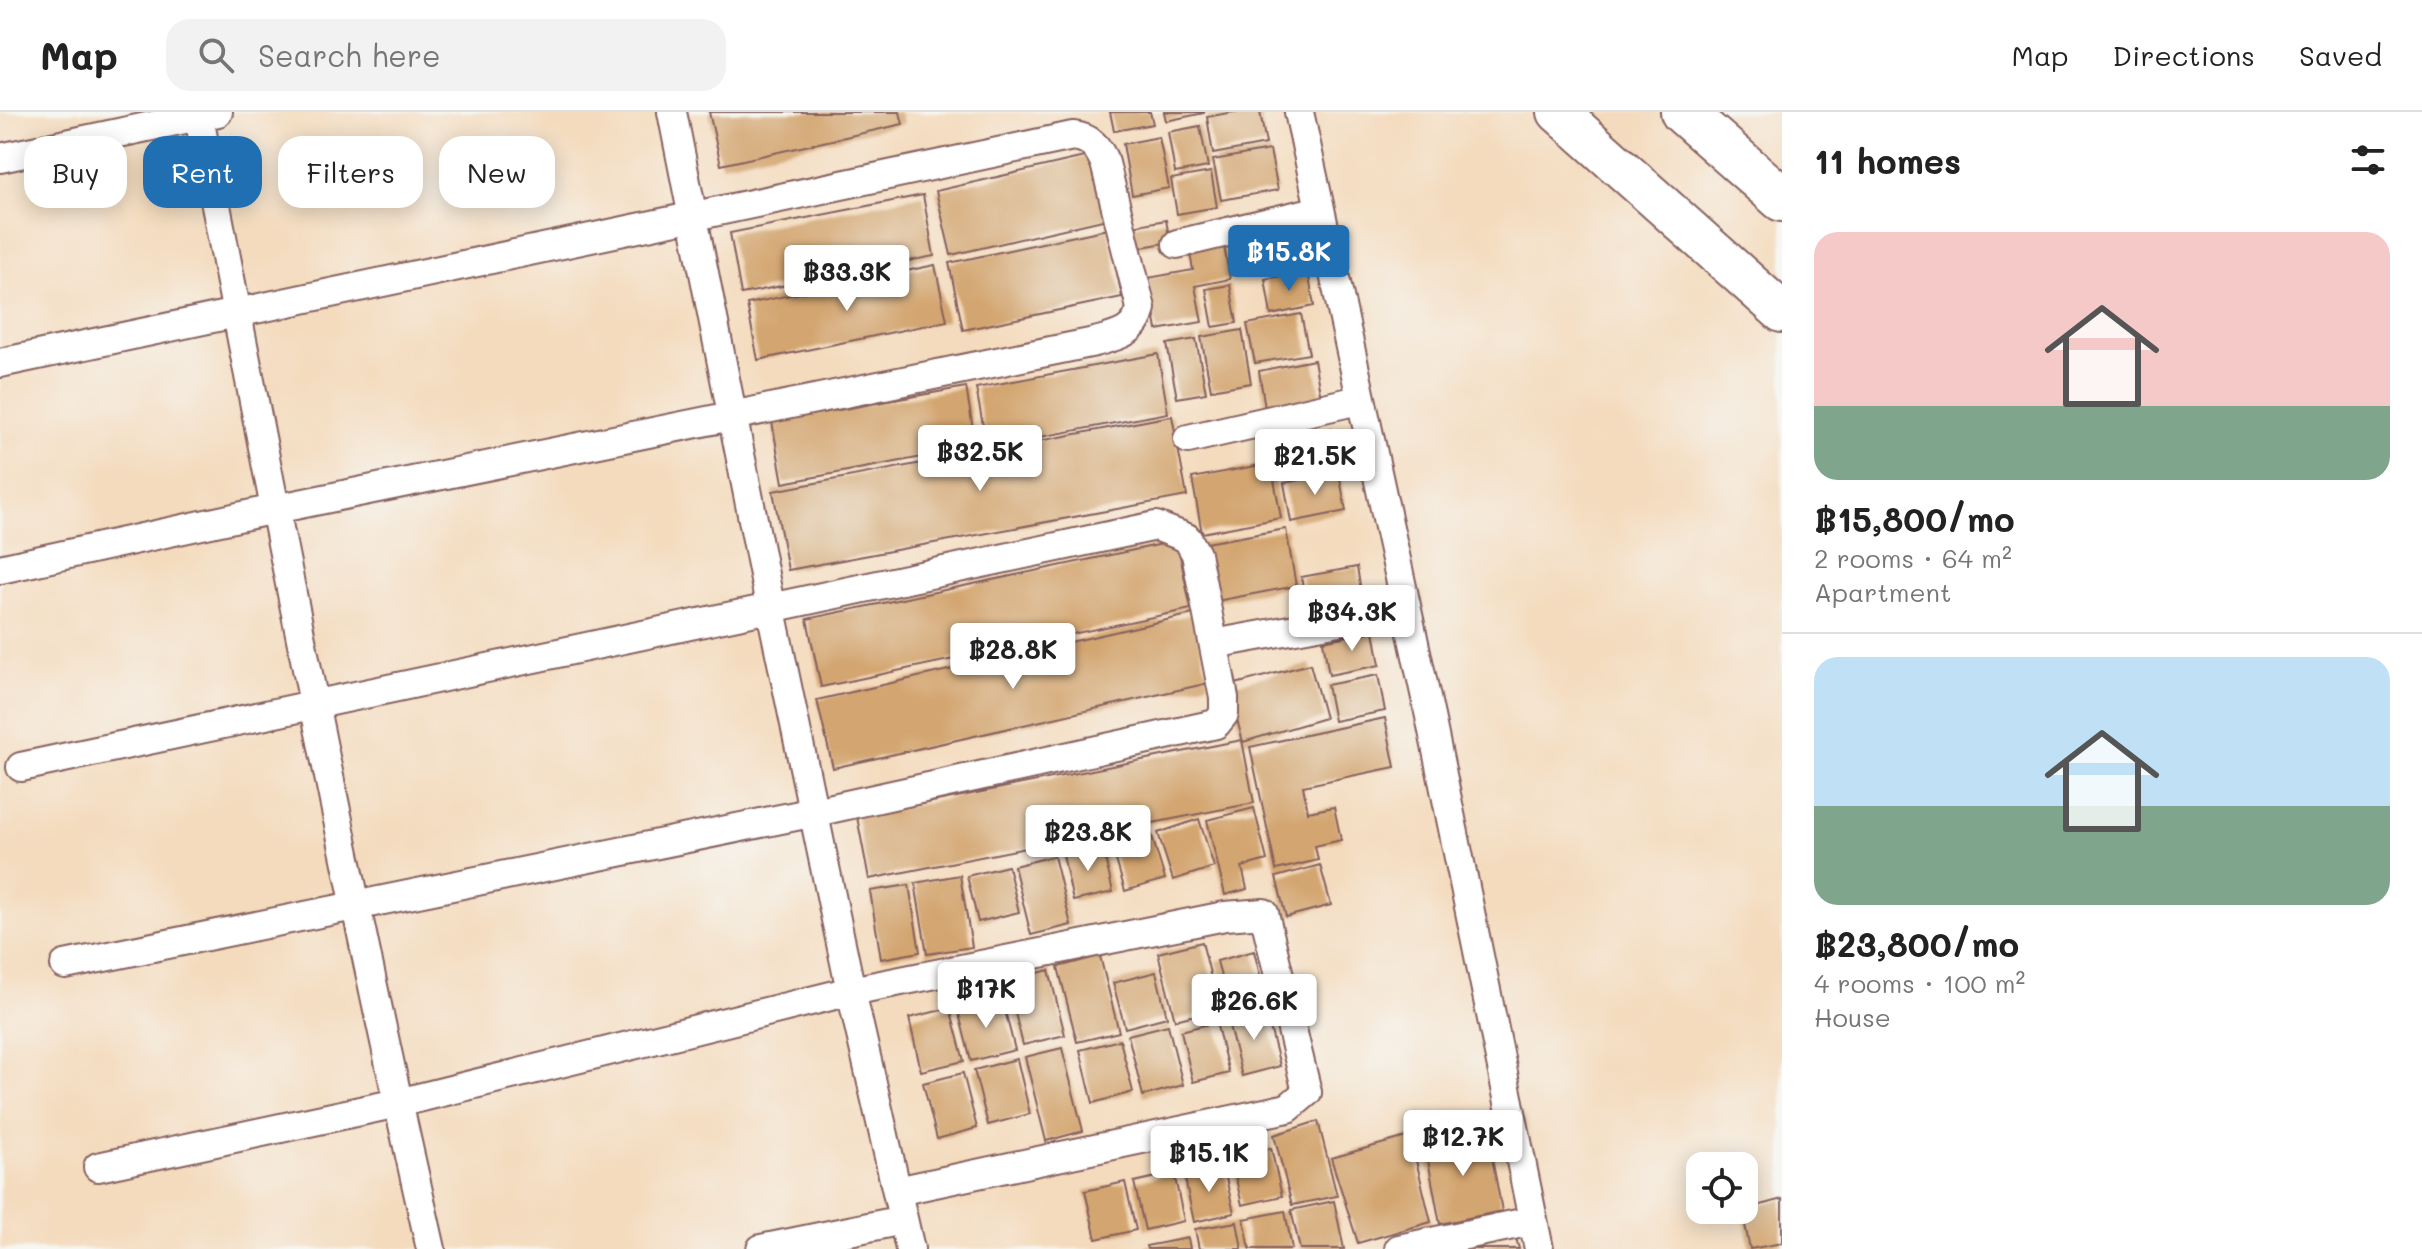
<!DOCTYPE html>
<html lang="en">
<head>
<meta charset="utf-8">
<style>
  body { margin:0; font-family:Mali,sans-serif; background:#f2f2f2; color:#222; height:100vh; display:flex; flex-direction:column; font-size:30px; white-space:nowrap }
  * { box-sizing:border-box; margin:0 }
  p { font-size:26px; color:#767676 }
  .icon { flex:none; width:44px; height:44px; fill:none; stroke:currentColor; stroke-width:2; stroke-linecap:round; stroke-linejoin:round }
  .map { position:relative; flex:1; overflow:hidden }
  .details { display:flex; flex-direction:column; background:#fff; width:640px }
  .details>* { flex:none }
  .guide { position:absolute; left:24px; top:24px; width:760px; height:72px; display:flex; gap:16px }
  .fabs { position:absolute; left:1686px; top:1040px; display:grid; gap:16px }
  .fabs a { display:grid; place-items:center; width:72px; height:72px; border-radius:16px; background:#fff; box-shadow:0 4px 20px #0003; font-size:40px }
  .price { position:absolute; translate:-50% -68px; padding:0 18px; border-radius:8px; background:#fff; color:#222; font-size:26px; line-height:52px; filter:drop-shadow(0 2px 4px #0008) }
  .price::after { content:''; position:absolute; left:50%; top:48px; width:24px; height:18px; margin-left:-12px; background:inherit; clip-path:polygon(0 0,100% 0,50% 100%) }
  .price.on { background:#1f6fb2; color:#fff }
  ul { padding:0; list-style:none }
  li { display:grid; align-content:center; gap:16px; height:424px; padding:0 32px }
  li+li { border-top:2px solid #e0e0e0 }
  li span { display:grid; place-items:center; height:248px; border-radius:24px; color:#555 }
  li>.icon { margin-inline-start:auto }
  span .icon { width:144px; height:144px; fill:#fffc; stroke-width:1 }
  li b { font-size:34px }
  h2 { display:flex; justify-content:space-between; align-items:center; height:96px; padding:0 32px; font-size:34px }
  .tag { padding:0 28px; border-radius:24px; background:#fff; box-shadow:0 4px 20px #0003; font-size:28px; line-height:72px }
  .tag.on { background:#1f6fb2; color:#fff }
  header { display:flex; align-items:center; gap:48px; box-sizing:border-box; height:112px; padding:0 40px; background:#fff; border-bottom:2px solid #e0e0e0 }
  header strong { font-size:38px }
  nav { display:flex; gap:44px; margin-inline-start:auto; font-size:28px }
  .search { width:560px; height:72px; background:#f2f2f2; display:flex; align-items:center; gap:20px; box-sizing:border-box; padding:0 28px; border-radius:24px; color:#767676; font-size:30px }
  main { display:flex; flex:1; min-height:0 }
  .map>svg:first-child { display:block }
</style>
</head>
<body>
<header>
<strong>Map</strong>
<div class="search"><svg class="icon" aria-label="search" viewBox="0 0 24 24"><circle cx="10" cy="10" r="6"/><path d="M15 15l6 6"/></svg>Search here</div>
<nav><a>Map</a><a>Directions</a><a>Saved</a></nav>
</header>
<main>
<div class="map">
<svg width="1782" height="1137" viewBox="0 0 1782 1137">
  <rect width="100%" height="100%" fill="#f6f6f2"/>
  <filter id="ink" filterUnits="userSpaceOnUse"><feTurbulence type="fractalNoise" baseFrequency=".0125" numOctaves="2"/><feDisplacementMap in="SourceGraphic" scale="16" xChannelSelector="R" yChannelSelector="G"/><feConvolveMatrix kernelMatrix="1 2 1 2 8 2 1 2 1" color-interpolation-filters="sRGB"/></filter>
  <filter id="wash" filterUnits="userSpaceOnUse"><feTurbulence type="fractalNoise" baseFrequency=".006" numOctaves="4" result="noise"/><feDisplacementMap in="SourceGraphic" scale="32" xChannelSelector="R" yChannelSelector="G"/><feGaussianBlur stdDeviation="1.8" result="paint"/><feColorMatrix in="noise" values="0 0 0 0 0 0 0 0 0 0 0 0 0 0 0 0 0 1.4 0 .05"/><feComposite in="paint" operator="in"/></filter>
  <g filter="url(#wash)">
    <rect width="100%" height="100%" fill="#f4dbbe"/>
    <g id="blocks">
      <path fill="#d3a56f" d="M709 0H900L903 12 721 53Z
        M1110 0H1150L1153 12 1114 19Z
        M1164 0H1204V1L1166 9Z
        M1233 0H1260L1266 32 1213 42 1207 5Z
        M1200 14 1208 55 1175 61 1168 20Z
        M1159 25 1169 76 1132 83 1123 32Z
        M1270 38 1278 78 1221 88 1213 48Z
        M1093 43 1107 107 951 143 936 79Z
        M1211 60 1217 95 1177 102 1171 67Z
        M923 83 934 144 741 182 730 121Z
        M1166 108 1170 130 1131 137 1127 115Z
        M1108 117 1122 185 963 218 949 151Z
        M1223 129 1230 167 1195 174 1202 210 1157 218 1148 166 1193 158 1189 136Z
        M935 153 947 209 758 248 747 192Z
        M1308 159 1314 194 1271 203 1265 167Z
        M1230 173 1237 211 1213 215 1206 177Z
        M1301 202 1309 242 1255 251 1247 212Z
        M1242 218 1251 271 1211 278 1201 225Z
        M1196 227 1206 281 1177 286 1167 232Z
        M1158 242 1168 301 987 335 976 276Z
        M1314 248 1321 286 1265 296 1259 259Z
        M966 275 976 335 783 371 772 310Z
        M1172 304 1187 384 788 458 773 379Z
        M1332 317 1338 352 1280 363 1273 328Z
        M1271 351 1281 406 1202 421 1192 366Z
        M1339 361 1346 399 1291 410 1284 371Z
        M1286 417 1296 474 1211 490 1200 432Z
        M1177 429 1191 497 821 575 807 507Z
        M1357 455 1363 492 1308 502 1301 465Z
        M1193 502 1209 571 833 656 817 588Z
        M1374 519 1380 553 1329 563 1323 529Z
        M1310 552 1325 606 1243 630 1228 574Z
        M1378 563 1385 599 1334 609 1327 573Z
        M1385 606 1395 655 1303 674 1308 700 1334 695 1341 728 1315 734 1318 748 1276 758 1250 635Z
        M1242 628 1254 691 869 767 857 705Z
        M1254 696 1267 748 1242 755 1247 777 1225 783 1207 708Z
        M1199 707 1214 755 1173 768 1158 721Z
        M1151 721 1165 767 1125 779 1112 734Z
        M1102 733 1113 780 1073 789 1063 743Z
        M1054 744 1071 813 1031 823 1014 754Z
        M1320 753 1331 793 1286 805 1276 765Z
        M1008 754 1019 800 978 810 967 764Z
        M960 763 972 835 927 842 915 771Z
        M909 773 920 840 881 847 870 779Z
        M1202 830 1219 897 1175 908 1158 841Z
        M1254 839 1265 883 1228 893 1217 849Z
        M1100 844 1119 920 1077 930 1058 855Z
        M1049 858 1065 923 1023 933 1007 869Z
        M1156 860 1167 905 1125 916 1113 871Z
        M1002 887 1015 938 971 949 958 898Z
        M950 896 964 949 921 959 909 906Z
        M1265 896 1280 954 1242 964 1227 906Z
        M1216 910 1229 961 1193 970 1181 919Z
        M1168 913 1183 973 1143 984 1128 923Z
        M1120 928 1133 980 1093 991 1080 938Z
        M1062 936 1083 1019 1046 1029 1025 945Z
        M1017 947 1030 1002 988 1013 974 958Z
        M963 961 977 1016 937 1027 923 971Z
        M1318 1009 1337 1084 1292 1093 1274 1023Z
        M1487 1020 1502 1099 1440 1112 1425 1032Z
        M1410 1024 1431 1110 1358 1131 1331 1046Z
        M1271 1036 1282 1084 1242 1093 1231 1045Z
        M1223 1053 1234 1101 1194 1110 1184 1062Z
        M1174 1061 1184 1109 1145 1118 1134 1070Z
        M1125 1070 1136 1118 1096 1127 1085 1079Z
        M1782 1087V1131L1750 1137 1742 1098Z
        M1334 1089 1344 1137H1300L1291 1098Z
        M1285 1099 1292 1137H1250L1244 1107Z
        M1237 1110 1242 1137H1199L1195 1117Z
        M1188 1126 1190 1137H1147L1146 1134Z
        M1516 1126 1519 1137H1475V1136Z"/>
    </g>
  </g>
  <g filter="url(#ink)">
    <use href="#blocks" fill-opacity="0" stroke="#86615e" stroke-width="2"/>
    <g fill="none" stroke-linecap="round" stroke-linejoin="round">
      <g stroke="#86615e" stroke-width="32">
        <path id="street" d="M198 0C271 380 345 760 431 1137
          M672 0 771 498 851 879 910 1137
          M1299 0 1431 609 1539 1137
          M0 46 218 0
          M1177 132 1320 98
          M0 251 1073 24C1091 26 1098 35 1105 51L1141 196C1136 221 1117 224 1095 230L275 397 0 457
          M1188 327 1359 288
          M1230 529 1405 497
          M21 655 1156 414 1187 426 1196 442 1224 586V602L1216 612 815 700 65 853
          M98 1055 398 991 851 879 1225 804 1264 801 1307 980 1288 996 897 1079
          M761 1137 903 1108
          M1399 1137 1532 1109"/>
      </g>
      <g stroke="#86615e" stroke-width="44">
        <path id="secondary" d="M1558 0 1782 200"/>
      </g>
      <g stroke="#86615e" stroke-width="48">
        <path id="highway" d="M1683 0 1782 87"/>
      </g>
      <use href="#street" stroke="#fff" stroke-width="28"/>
      <use href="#secondary" stroke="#fff" stroke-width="40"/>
      <use href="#highway" stroke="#fff" stroke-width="44"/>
    </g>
  </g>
</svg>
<div class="fabs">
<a><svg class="icon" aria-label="locate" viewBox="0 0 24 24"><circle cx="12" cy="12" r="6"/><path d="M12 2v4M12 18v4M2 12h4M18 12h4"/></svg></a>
</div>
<b class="price on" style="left:1289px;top:181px">฿15.8K</b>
<b class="price" style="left:847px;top:201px">฿33.3K</b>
<b class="price" style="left:980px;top:381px">฿32.5K</b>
<b class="price" style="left:1315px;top:385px">฿21.5K</b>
<b class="price" style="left:1352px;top:541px">฿34.3K</b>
<b class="price" style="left:1013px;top:579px">฿28.8K</b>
<b class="price" style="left:1088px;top:761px">฿23.8K</b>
<b class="price" style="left:986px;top:918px">฿17K</b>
<b class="price" style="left:1254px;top:930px">฿26.6K</b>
<b class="price" style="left:1463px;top:1066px">฿12.7K</b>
<b class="price" style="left:1209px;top:1082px">฿15.1K</b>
<div class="guide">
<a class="tag">Buy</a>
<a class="tag on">Rent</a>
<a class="tag">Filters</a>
<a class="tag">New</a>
</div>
</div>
<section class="details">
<h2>11 homes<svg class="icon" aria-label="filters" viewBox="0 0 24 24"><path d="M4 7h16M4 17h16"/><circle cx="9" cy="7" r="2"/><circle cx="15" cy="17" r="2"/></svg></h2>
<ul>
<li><span style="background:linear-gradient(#f6c9c9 70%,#7fa58c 0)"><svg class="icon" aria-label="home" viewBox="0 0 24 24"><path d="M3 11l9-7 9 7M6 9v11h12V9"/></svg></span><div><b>฿15,800/mo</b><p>2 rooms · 64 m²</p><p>Apartment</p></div></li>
<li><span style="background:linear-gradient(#bfe0f5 60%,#7fa58c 0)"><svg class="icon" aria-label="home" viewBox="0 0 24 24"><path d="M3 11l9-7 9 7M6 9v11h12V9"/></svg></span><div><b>฿23,800/mo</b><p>4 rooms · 100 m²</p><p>House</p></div></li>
</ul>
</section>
</main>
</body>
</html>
